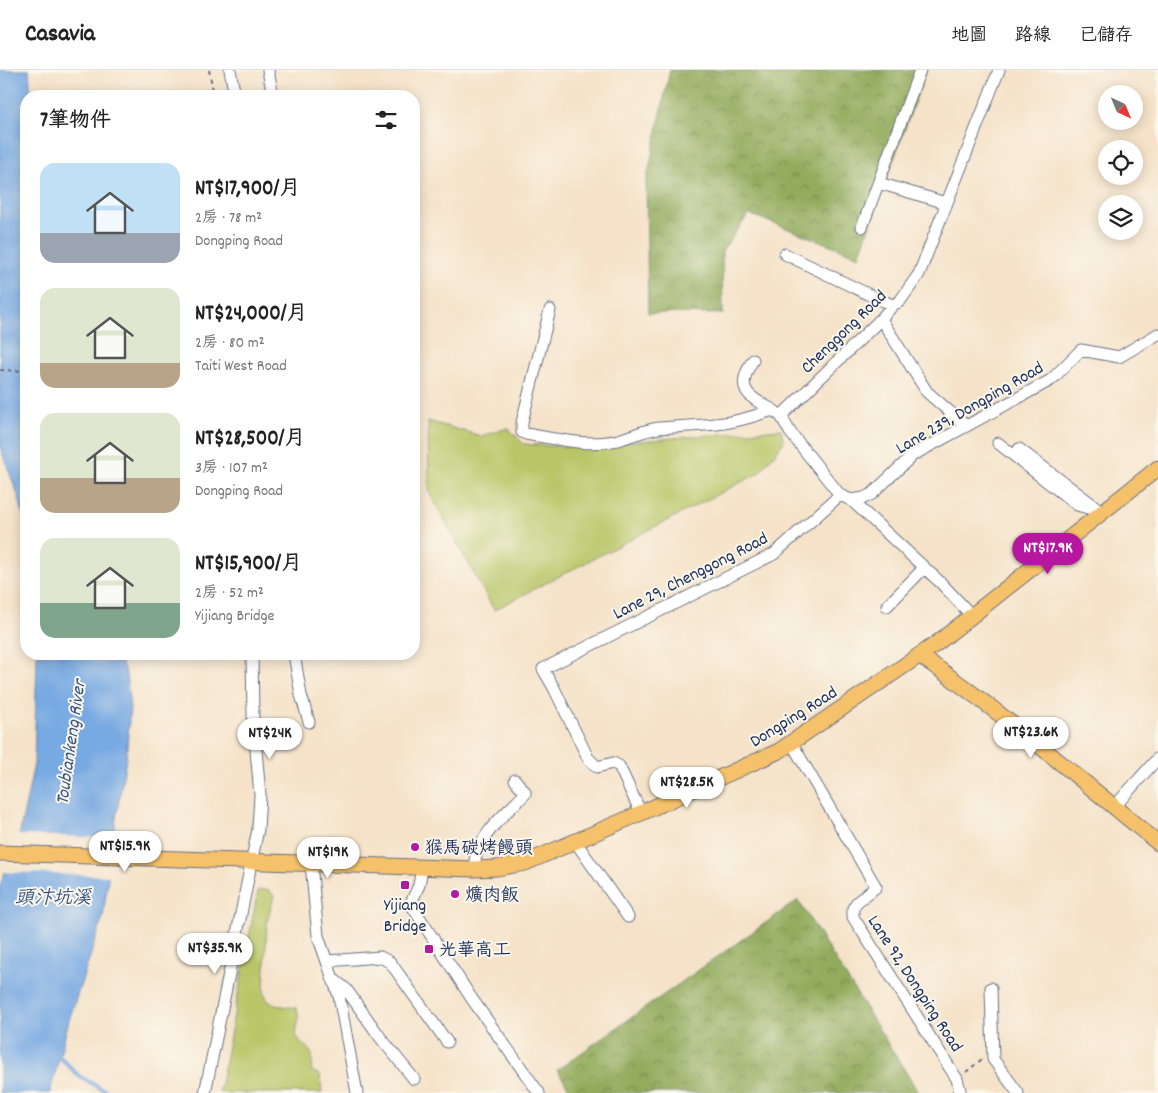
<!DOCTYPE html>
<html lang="zh-TW">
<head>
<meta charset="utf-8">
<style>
  body { margin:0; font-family:Dekko,"LXGW WenKai TC",sans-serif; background:#f2f2f2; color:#222; height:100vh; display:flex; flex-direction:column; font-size:19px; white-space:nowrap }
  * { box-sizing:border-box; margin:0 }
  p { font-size:16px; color:#767676 }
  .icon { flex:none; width:28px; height:28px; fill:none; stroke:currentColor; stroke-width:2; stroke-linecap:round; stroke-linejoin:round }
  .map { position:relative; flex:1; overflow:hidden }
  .panel { position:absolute; left:20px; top:20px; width:400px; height:570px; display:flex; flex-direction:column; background:#fff; border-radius:20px; box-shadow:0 2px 12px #0003 }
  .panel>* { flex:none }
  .needle { width:32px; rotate:136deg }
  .fabs { position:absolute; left:1098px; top:15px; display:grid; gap:10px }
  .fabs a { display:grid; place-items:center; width:45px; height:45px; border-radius:50%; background:#fff; box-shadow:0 2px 12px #0003; font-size:25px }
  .price { position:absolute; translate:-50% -42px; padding:0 11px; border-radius:18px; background:#fff; color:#222; font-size:16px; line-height:32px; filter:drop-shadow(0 1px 2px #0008) }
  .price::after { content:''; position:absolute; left:50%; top:30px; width:15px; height:11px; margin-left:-8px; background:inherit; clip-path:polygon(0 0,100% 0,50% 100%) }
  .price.active { background:#b5179e; color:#fff }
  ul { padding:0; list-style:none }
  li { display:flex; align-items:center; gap:15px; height:125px; padding:0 20px }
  li span { display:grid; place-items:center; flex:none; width:140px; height:100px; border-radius:15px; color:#555 }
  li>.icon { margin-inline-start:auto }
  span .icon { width:60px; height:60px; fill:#fffc; stroke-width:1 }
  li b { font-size:21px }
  h2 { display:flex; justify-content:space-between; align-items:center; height:60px; padding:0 20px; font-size:21px }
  header { display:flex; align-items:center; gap:30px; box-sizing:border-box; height:70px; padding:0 25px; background:#fff; border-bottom:1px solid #e0e0e0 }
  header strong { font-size:24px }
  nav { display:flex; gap:28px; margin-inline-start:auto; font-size:18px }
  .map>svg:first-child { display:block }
</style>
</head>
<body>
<header>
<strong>Casavia</strong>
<nav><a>地圖</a><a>路線</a><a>已儲存</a></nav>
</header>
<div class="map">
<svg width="1158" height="1023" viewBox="0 0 1158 1023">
  <defs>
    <pattern id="forest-crowns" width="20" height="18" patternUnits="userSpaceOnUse" patternTransform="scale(1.25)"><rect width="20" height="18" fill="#92ab5c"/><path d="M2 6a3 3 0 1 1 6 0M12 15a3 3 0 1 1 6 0" fill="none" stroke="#768c4f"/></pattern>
  </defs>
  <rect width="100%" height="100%" fill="#fbf7ec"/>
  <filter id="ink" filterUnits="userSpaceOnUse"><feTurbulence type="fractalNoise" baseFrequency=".02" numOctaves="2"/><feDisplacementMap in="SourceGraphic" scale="10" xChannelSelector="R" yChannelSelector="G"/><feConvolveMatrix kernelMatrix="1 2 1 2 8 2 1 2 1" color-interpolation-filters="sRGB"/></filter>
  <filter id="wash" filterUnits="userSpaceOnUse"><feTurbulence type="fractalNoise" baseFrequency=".0096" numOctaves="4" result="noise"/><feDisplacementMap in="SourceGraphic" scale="20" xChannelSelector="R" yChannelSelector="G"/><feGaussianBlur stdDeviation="1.12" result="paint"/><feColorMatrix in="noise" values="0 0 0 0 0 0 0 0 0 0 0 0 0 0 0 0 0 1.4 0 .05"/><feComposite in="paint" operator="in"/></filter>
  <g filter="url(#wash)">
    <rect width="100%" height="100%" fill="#f5e2c8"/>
    <path fill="#b9c668" stroke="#6a7a63" d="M428 351 481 366 508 358 524 374 567 377 781 359 784 372 759 403 494 540 429 422Z
      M258 820H269L274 826 267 852 264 920 267 930 275 935 296 938 299 946 296 965C305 981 317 977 311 1001L320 1005 322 1023H219Z"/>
    <path fill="url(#forest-crowns)" stroke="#566d5d" d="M670 0H926L859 186 749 144 722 181 723 244 648 243 646 113Z
      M798 830 919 1023H572L557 1000Z"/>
    <path fill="#77a9e2" stroke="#496ca0" d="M0 0H29L31 26H26V456L19 428 0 377Z
      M37 584H118L126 604 130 638 126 689 116 748 103 847 69 950 50 1023H0V815L19 767 34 694Z"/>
    <path fill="#f5e2c8" d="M17 765 116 768 111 806 3 802Z"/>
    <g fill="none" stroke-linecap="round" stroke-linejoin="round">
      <path stroke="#77a9e2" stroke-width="4" d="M57 984 79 1006 109 1023"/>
    </g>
  </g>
  <g filter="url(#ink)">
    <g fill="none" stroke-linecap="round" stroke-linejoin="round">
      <g stroke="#676e83" stroke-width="13">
        <path id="minor" d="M230 0 235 26
          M268 0 273 26
          M879 113 946 133
          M862 157 920 0
          M785 184 878 229 893 235
          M550 240 522 352V362L526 364C556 369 588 377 618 370 632 366 644 360 659 358 680 356 702 356 724 353 741 351 757 345 773 340L781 346
          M881 249 927 322 966 356
          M753 290C735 318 746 326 773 340
          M998 373 1077 435 1102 442
          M1019 379 1097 438
          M851 430 864 428 872 424 913 385 1051 310 1081 280 1119 287 1158 264
          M887 536 924 498
          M972 546 941 513 851 430 840 425 790 362 781 346 881 249 893 235 900 231 919 204 999 0
          M294 584 301 625 309 652
          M791 672 876 817 857 832 853 838V847L957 1009 960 1020 958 1023
          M1114 737 1158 688
          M641 743 619 696 613 693 597 697 588 688 554 618 543 599 774 484 840 425
          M575 771 628 847
          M311 794 318 866 339 926 357 1023
          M422 798 419 815 411 833 414 839 472 929 539 1023
          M474 799C475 793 475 785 478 780 488 757 508 741 525 724V722L515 710
          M327 891 380 887 390 892 447 972
          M332 908 346 919 380 967 414 1009
          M991 918 993 989 1018 1023
          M205 1023 258 759 260 725 253 646 252 584"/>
      </g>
      <g stroke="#676e83" stroke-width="17">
        <path id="major" d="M919 585C1003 643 1080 709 1158 773
          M0 783 474 799 497 798 525 793 641 743 779 681 936 574 1158 398"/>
      </g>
      <path stroke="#676e83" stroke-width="2" stroke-dasharray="4 4" stroke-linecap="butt" d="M209 0 214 26
        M0 300 26 301
        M966 1002 982 989"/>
      <use href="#minor" stroke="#fff" stroke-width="11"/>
      <use href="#major" stroke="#f5c16b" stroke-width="15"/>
    </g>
  </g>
  <g fill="#b5179e" stroke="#fbf7ec" stroke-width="2">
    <circle cx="415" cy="777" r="5"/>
    <rect x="400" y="810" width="10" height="10" rx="2.5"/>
    <circle cx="455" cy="824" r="5"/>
    <rect x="424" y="874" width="10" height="10" rx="2.5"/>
  </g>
  <g text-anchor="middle" stroke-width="4" stroke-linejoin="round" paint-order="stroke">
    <g font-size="18" fill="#1b2f5e" stroke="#fbf7ec">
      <text transform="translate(843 261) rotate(-44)" y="6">Chenggong Road</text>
      <text transform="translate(969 337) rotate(-30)" y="6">Lane 239, Dongping Road</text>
      <text transform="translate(690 505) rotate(-27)" y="6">Lane 29, Chenggong Road</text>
      <text transform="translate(793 646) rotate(-32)" y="6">Dongping Road</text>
      <text transform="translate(916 913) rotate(57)" y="6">Lane 92, Dongping Road</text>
    </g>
    <g font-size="18" fill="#1b2f5e" stroke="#fbf7ec" text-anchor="start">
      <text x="425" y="783">猴馬碳烤饅頭</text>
      <text x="465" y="830">爌肉飯</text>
      <text x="405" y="840" text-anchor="middle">Yijiang<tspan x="405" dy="21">Bridge</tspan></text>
      <text x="439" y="885">光華高工</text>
    </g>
    <g font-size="19" font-style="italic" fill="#375486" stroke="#fbf7ec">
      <text transform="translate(69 672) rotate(-82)" y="7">Toubiankeng River</text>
      <text x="53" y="833">頭汴坑溪</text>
    </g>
  </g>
</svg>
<div class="fabs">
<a><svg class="needle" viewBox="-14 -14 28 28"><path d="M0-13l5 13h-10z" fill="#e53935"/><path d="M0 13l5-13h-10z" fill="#767676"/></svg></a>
<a><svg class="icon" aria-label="locate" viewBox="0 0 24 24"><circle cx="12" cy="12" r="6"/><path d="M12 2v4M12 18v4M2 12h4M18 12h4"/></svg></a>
<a><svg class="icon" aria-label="layers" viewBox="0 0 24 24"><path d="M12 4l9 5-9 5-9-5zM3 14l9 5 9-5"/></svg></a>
</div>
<b class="price active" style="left:1048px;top:505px">NT$17.9K</b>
<b class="price" style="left:1031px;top:689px">NT$23.6K</b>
<b class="price" style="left:270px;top:690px">NT$24K</b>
<b class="price" style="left:687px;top:739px">NT$28.5K</b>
<b class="price" style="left:125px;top:803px">NT$15.9K</b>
<b class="price" style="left:328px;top:809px">NT$19K</b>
<b class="price" style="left:215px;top:905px">NT$35.9K</b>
<section class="panel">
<h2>7筆物件<svg class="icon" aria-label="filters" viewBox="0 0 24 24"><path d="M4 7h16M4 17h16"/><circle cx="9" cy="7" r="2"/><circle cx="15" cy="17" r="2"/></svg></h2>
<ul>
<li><span style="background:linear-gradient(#bfe0f5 70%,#9aa5b1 0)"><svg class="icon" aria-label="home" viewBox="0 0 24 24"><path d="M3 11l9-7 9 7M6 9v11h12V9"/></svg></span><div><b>NT$17,900/月</b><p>2房 · 78 m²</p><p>Dongping Road</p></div></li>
<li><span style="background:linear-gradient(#dfe7d0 75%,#b9a48a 0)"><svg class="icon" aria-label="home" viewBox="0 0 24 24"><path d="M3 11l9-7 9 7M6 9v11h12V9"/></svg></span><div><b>NT$24,000/月</b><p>2房 · 80 m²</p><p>Taiti West Road</p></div></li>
<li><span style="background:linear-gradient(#dfe7d0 65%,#b9a48a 0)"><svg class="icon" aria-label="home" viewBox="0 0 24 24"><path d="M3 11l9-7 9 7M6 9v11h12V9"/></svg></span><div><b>NT$28,500/月</b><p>3房 · 107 m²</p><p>Dongping Road</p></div></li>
<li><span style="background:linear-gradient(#dfe7d0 65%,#7fa58c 0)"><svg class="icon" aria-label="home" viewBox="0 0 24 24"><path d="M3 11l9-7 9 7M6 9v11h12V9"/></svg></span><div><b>NT$15,900/月</b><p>2房 · 52 m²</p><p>Yijiang Bridge</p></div></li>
</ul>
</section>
</div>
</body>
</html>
